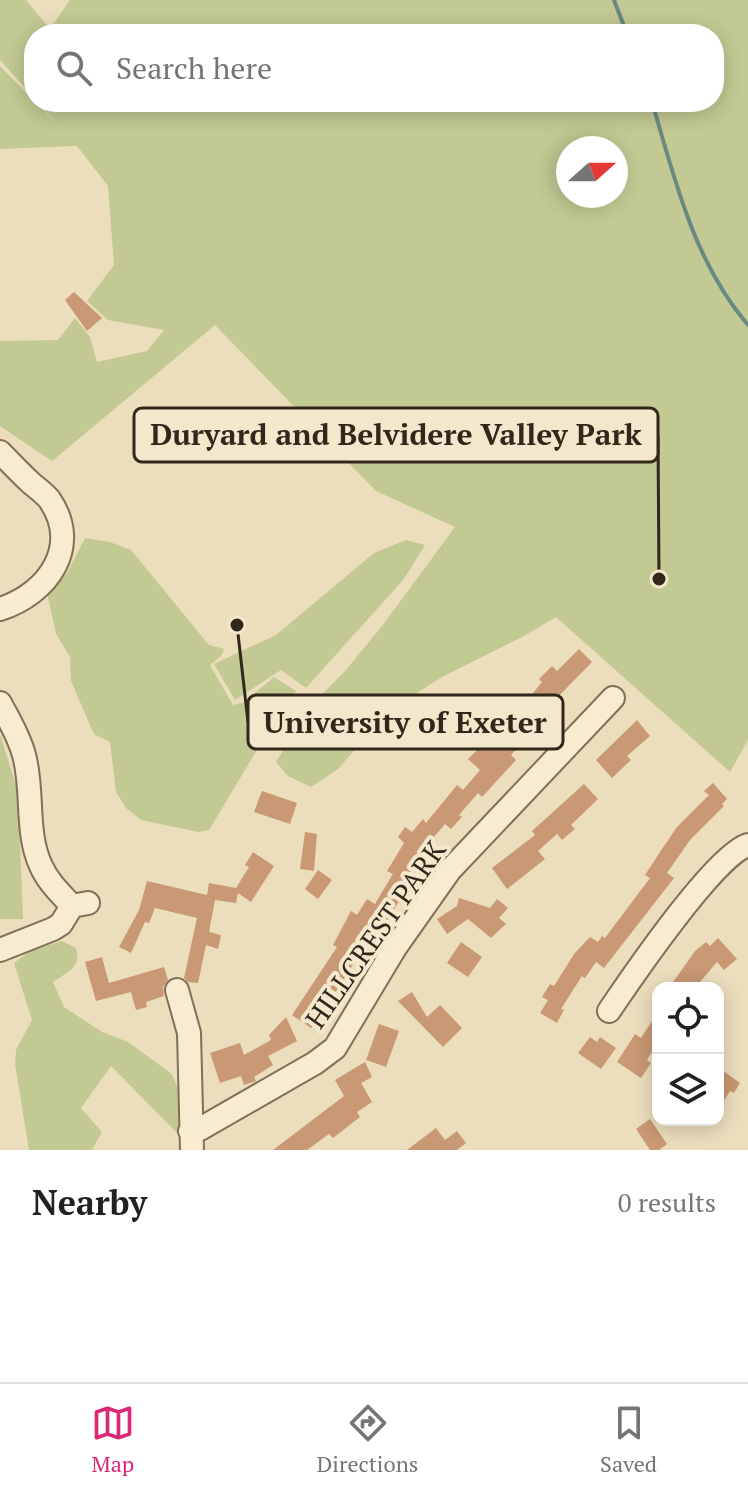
<!DOCTYPE html>
<style>
body{margin:0;font-family:"PT Serif",serif;background:#f2f2f2;color:#202124}
.controls{position:absolute;right:24px;bottom:24px;display:grid;overflow:hidden;border-radius:16px;box-shadow:0 4px 20px #0003}
.controls button{width:72px;height:72px;display:grid;place-items:center;padding:0;border:0;border-bottom:2px solid #e0e0e0;background:#fff;color:#202124;font:40px sans-serif}
.compass{position:absolute;left:556px;top:136px;width:72px;height:72px;border-radius:50%;background:#fff;box-shadow:0 4px 20px #0003;rotate:69deg}
.list{margin:0;padding:0;list-style:none}
h2{display:flex;justify-content:space-between;align-items:center;height:104px;margin:0;padding:0 32px;font-size:34px}
h2 small{font-size:26px;font-weight:400;color:#757577}
.icon{flex:none;width:44px;height:44px;fill:none;stroke:currentColor;stroke-width:2;stroke-linecap:round;stroke-linejoin:round}
.map{position:relative;flex:none;width:748px;height:1150px;overflow:hidden}
.search{position:absolute;background:#fff;box-shadow:0 4px 20px #0003;left:24px;right:24px;top:24px;height:88px;display:flex;align-items:center;gap:20px;box-sizing:border-box;padding:0 28px;border-radius:32px;color:#757577;font-size:30px}
.sheet{height:232px;background:#fff}
nav{display:flex;justify-content:space-around;align-items:center;box-sizing:border-box;height:112px;border-top:2px solid #e0e0e0;background:#fff;font-size:22px;color:#757577}
nav a{display:grid;justify-items:center;gap:4px}
nav .on{color:#db2777}
.map>svg:first-child{display:block}
</style>
<div class="map">
<svg width="748" height="1150" viewBox="0 0 748 1150">
<rect width="100%" height="100%" fill="#ecdebd"/>
<path fill="#c2c992" fill-rule="evenodd" d="M0,0H26L50,29L70,0H748V740L730,772L556,617L524,636L442,677L387,712L338,769L311,787L288,776L276,762L309,708L345,671L382,626L455,527L376,491L215,325L52,461L0,426V341L58,340L75,318L90,337L97,362L147,351L164,330L108,320L87,301L114,265L108,186L77,146L0,149V66L55,122L38,102H714V34H34V98L0,60ZM568,148H616V196H568Z
M85,538L110,542L131,550L209,645L224,649L221,656L210,665L233,705L244,702L274,677L296,691L267,733L209,830L199,832L141,820L126,808L116,792L110,742L94,734L71,681L70,657L56,634L47,593L67,573Z
M406,540L425,545L404,579L306,688L281,670L235,700L214,664L276,635L374,553Z
M0,734L18,792L23,919H0Z
M62,941L76,948C82,967 67,972 53,982L64,1007L102,1032L128,1042L172,1074L183,1102L184,1140L111,1066L81,1108L102,1132L92,1150H29L15,1064L16,1050L32,1020L14,963L30,951Z"/>
<g fill="none" stroke-linecap="round" stroke-linejoin="round">
<path stroke="#698a82" stroke-width="4" d="M614,0L627,34
M652,102C675,180 694,262 748,325"/>
</g>
<path fill="#c99874" d="M74,292L102,318L87,331L65,300Z
M579,649L592,662L546,709L553,715L545,725L541,722L511,755L516,760L482,797L478,793L459,815L462,817L451,829L445,824L428,844L431,847L410,872L415,875L383,927L378,924L336,992L331,989L315,1014L319,1017L311,1028L292,1015L337,947L333,945L351,911L357,915L367,899L375,904L382,892L393,874L387,871L404,843L398,837L405,827L412,832L423,819L426,823L457,785L463,790L480,770L468,759L480,747L483,750L503,728L512,737L532,712L523,705L542,682L539,679L552,666L557,671Z
M637,720L650,736L627,756L631,760L612,778L596,760Z
M713,783L727,799L722,804L724,806L690,840L667,873L674,878L604,968L596,962L585,978L582,976L561,1009L564,1010L557,1023L540,1013L548,1000L542,997L550,984L554,986L574,954L590,937L598,942L602,936L605,938L650,878L645,875L662,849L677,827L709,795L704,791Z
M584,784L598,799L571,825L575,829L562,840L557,834L538,851L545,859L507,889L492,868L535,835L532,831Z
M262,791L297,803L290,824L254,812Z
M305,832L317,834L314,871L300,869Z
M253,852L274,866L251,902L238,893L236,903L215,900L209,932L221,935L218,949L206,945L198,983L188,982L184,978L197,918L155,908L149,923L145,922L131,953L119,947L139,910L147,881L207,895L209,883L236,888L249,867L245,865Z
M318,870L332,880L318,899L305,889Z
M459,898L490,908L497,899L508,908L499,918L506,924L491,938L468,919L447,934L437,919L457,906Z
M718,938L737,959L724,970L717,962L695,988H669L695,951L706,942L710,946Z
M461,942L482,957L468,977L447,963Z
M102,957L109,983L164,967L168,980L163,987L164,996L146,1002L147,1007L136,1010L131,992L96,1001L85,962Z
M412,992L427,1017L440,1005L462,1028L443,1047L398,1001Z
M658,1012V1042L647,1060L651,1063L641,1078L617,1062L635,1034L641,1038Z
M286,1017L297,1041L268,1056L273,1065L254,1077L256,1081L244,1085L241,1076L220,1083L210,1053L240,1043L244,1055L271,1040L269,1035Z
M379,1024L399,1031L386,1067L366,1060Z
M590,1037L597,1042L600,1037L616,1048L601,1069L578,1053Z
M365,1062L372,1077L361,1083L372,1102L357,1112L360,1117L333,1138L329,1134L307,1150H273L344,1096L335,1080Z
M718,1067L740,1083L734,1093L730,1091L718,1110Z
M650,1119L667,1144L659,1150H650L636,1129Z
M436,1128L445,1140L457,1131L466,1143L457,1150H407Z"/>
<g fill="none" stroke-linecap="round" stroke-linejoin="round">
<defs>
<path id="minor" d="M0,452C10,462 20,473 31,483C37,488 44,493 49,499C82,546 48,594 0,609
M0,703C9,720 19,736 24,755C34,791 25,832 41,866C48,882 61,894 72,906
M0,950L53,929L61,924L72,906L88,903
M177,990L189,1033L192,1150
M609,1011C632,977 715,855 748,845
M190,1131L200,1129L315,1063L335,1048L395,948L450,870L613,698"/>
</defs>
<use href="#minor" stroke="#836e57" stroke-width="26"/>
<use href="#minor" stroke="#f7ebd0" stroke-width="22"/>
</g>
<g text-anchor="middle" dominant-baseline="central" stroke-width="8" stroke-linejoin="round" paint-order="stroke">
<g font-size="28" fill="#32271b" stroke="#f3e8cc">
<text transform="translate(375 934) rotate(-55)">HILLCREST PARK</text>
</g>
</g>
<path fill="none" stroke="#32271b" stroke-width="3" d="M659 579L658 435M237 625L248 722"/>
<g fill="#32271b" stroke="#f3e8cc" stroke-width="3">
<circle cx="659" cy="579" r="8"/>
<circle cx="237" cy="625" r="8"/>
</g>
<g fill="#f3e8cc" stroke="#32271b" stroke-width="3">
<rect x="134" y="408" width="524" height="54" rx="8"/>
<rect x="248" y="695" width="315" height="54" rx="8"/>
</g>
<g font-size="30" text-anchor="middle" font-weight="bold" fill="#32271b">
<text x="396" y="445">Duryard and Belvidere Valley Park</text>
<text x="405" y="733">University of Exeter</text>
</g>
</svg>
<div class="controls">
<button><svg class="icon" aria-label="locate" viewBox="0 0 24 24"><circle cx="12" cy="12" r="6"/><path d="M12 2v4M12 18v4M2 12h4M18 12h4"/></svg></button>
<button><svg class="icon" aria-label="layers" viewBox="0 0 24 24"><path d="M12 4l9 5-9 5-9-5zM3 14l9 5 9-5"/></svg></button>
</div>
<svg class="compass" viewBox="-18 -18 36 36"><path d="M0-13l5 13h-10z" fill="#e53935"/><path d="M0 13l5-13h-10z" fill="#757577"/></svg>
<div class="search"><svg class="icon" aria-label="search" viewBox="0 0 24 24"><circle cx="10" cy="10" r="6"/><path d="M15 15l6 6"/></svg>Search here</div>
</div>
<section class="sheet">
<h2>Nearby<small>0 results</small></h2>
<ul class="list">
</ul>
</section>
<nav>
<a class="on"><svg class="icon" aria-label="map" viewBox="0 0 24 24"><path d="M3 6l6-2 6 2 6-2v14l-6 2-6-2-6 2zM9 4v14M15 6v14"/></svg>Map</a>
<a><svg class="icon" aria-label="directions" viewBox="0 0 24 24"><path d="M12 3l9 9-9 9-9-9zM9 14v-3h6M13 9l2 2-2 2"/></svg>Directions</a>
<a><svg class="icon" aria-label="saved" viewBox="0 0 24 24"><path d="M7 4h10v16l-5-4-5 4z"/></svg>Saved</a>
</nav>
